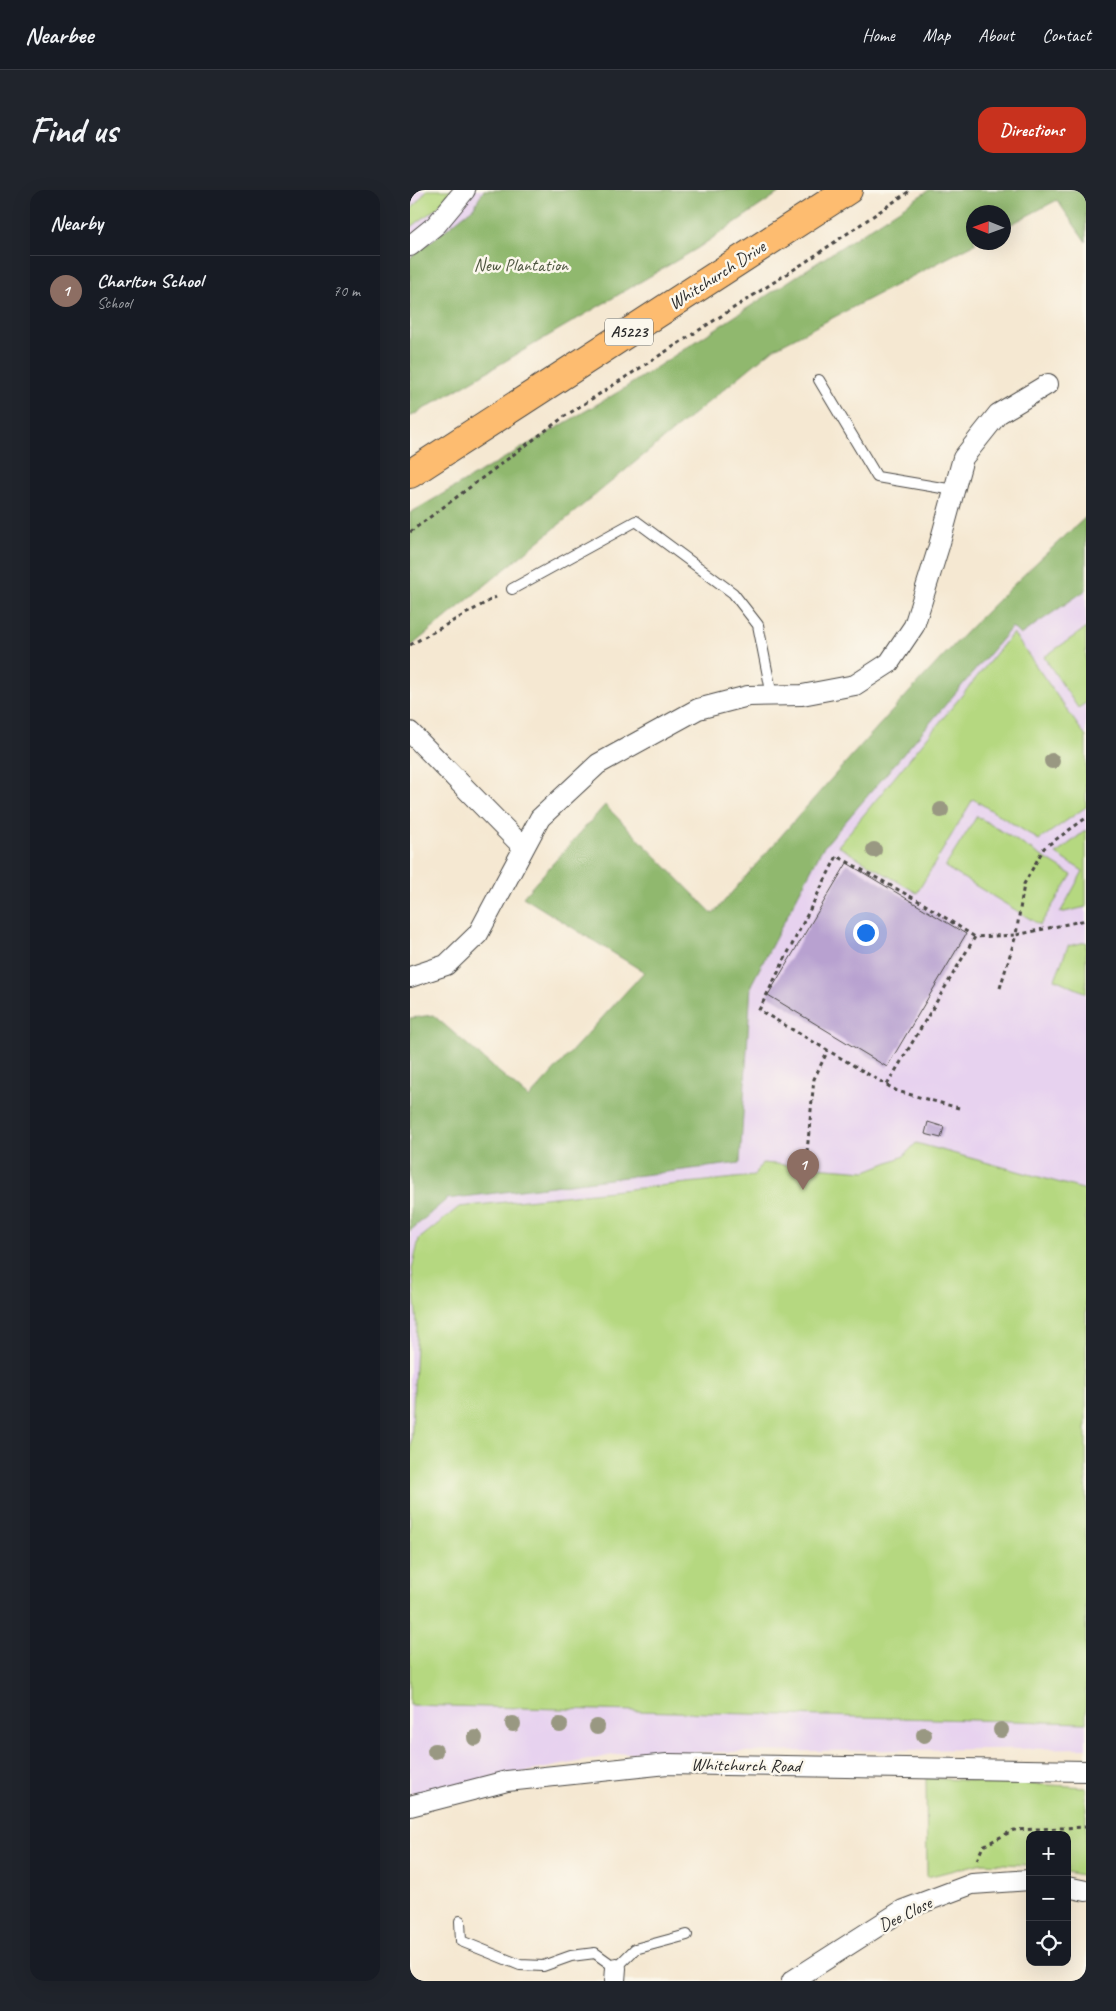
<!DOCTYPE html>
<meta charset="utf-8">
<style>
body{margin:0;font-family:Caveat,sans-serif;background:#20242c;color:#f1f3f6}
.controls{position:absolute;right:15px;bottom:15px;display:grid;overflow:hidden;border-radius:10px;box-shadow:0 5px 20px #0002}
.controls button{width:45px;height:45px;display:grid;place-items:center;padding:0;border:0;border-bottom:1px solid #363941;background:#171b24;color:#f1f3f6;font:25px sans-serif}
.compass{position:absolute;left:556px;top:15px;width:45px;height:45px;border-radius:50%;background:#171b24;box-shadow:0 5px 20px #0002;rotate:271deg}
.you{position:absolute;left:455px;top:742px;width:18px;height:18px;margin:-12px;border:4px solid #fff;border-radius:50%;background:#1a73e8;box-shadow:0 0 0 8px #1a73e833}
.badge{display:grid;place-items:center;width:32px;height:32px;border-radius:50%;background:#c8321e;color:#fff;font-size:16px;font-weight:700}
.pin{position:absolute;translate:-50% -41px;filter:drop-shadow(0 1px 2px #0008)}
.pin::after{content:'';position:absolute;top:26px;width:18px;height:15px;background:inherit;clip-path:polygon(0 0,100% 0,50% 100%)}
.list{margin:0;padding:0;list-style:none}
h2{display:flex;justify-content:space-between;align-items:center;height:65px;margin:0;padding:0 20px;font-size:21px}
h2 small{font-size:16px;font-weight:400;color:#9ea1a6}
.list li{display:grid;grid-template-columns:32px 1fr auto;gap:15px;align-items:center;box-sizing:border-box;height:70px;padding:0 20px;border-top:1px solid #363941}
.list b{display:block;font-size:19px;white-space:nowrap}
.list p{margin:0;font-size:16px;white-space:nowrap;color:#9ea1a6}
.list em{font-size:16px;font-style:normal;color:#9ea1a6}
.icon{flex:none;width:28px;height:28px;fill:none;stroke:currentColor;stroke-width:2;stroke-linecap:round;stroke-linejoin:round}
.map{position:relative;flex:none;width:676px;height:1791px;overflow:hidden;border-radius:15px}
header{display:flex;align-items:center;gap:30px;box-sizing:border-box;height:70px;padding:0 25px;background:#171b24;border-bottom:1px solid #363941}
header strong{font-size:24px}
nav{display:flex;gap:28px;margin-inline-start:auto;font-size:18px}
.intro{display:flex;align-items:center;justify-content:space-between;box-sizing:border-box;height:120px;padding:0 30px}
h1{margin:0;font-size:35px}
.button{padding:12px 22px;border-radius:15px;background:#c8321e;color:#fff;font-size:18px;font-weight:700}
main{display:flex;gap:30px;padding:0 30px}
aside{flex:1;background:#171b24;border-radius:15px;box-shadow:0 5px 20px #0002}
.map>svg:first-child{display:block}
</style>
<header>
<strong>Nearbee</strong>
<nav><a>Home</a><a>Map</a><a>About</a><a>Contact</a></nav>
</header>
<div class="intro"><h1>Find us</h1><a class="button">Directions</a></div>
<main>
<aside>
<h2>Nearby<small></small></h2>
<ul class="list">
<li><span class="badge" style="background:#8d6e63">1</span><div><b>Charlton School</b><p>School</p></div><em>70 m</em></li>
</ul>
</aside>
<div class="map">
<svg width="676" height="1791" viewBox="0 0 676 1791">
<rect width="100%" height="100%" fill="#fbf7ec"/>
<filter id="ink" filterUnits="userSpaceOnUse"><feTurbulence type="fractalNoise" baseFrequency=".02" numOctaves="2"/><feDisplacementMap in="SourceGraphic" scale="10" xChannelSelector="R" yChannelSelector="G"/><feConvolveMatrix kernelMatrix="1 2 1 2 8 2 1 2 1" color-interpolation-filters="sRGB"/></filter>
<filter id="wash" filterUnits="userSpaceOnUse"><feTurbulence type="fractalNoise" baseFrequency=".0096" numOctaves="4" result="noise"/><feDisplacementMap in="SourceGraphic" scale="20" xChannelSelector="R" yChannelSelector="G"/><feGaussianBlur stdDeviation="1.12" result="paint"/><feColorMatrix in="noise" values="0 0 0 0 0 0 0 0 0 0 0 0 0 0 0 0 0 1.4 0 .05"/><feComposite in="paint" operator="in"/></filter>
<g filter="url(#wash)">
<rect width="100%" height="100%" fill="#f5e8d2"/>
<path fill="#e7d2ef" d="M0,0H74L64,17L0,68Z
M676,400V1558L214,1563L0,1604V1041L37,1009L330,973L341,794L412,659L602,436L610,445Z"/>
<path fill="#b5d880" stroke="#708256" d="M17,0H43L28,17L0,38V21Z
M676,438V513L668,518L634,467Z
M603,443L676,547V617L629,650L563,609L507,703L428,656Z
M567,626L662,685L630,735L535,677Z
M676,640V717L650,723L673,681L646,664Z
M676,752V803L645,789L658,756Z
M506,953L676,1000V1533L0,1515V1280L7,1134L2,1079L9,1049L49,1017L344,986L352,973L456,981L494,966Z
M516,1588L676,1597V1686L657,1682V1645H620V1675L572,1673L517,1687Z"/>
<path fill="#90b86e" stroke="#5e724c" d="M74,0H373L288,58L0,227V68L64,17Z
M519,0H676V52L647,10L594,38V22H564V52L566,53L363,159L0,457V323L210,201Z
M676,327V400L610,445L602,437L412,659L341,795L330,973L37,1009L0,1041V828L23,825L119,908L234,782L113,707L195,615L303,724C422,588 540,448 676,327Z"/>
<g id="blocks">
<path fill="#b8a1d0" d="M437,673L556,744L477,877L358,805Z
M518,932L534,937L531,948L515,944Z"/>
</g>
</g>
<g filter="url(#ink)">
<use href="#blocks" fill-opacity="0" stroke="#494744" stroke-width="1"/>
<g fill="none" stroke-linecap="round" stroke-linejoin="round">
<defs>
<path id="service" d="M409,190L467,287L544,300
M102,399L226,331L323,403L348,435L362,506
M50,1731L51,1751L110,1775L133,1776L161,1766L185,1763L206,1778L225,1759L277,1745"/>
<path id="minor" d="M0,56L26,35L55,0
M0,542L114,658
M0,787L36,775L68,744L130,628L188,574L288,519L338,506L392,505L445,495L479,473L504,436L529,356L553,268L588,224L638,194
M0,1616L97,1591L257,1574L676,1581
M657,1697L676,1701
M205,1791L206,1778
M382,1791L493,1720L562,1694L620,1690"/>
<path id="primary" d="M0,284L438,0"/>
</defs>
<use href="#service" stroke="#494744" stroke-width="12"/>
<use href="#minor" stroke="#494744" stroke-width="22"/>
<use href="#primary" stroke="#494744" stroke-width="30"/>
<path stroke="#494744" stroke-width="3" stroke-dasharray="4 4" stroke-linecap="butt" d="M0,342L155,226L397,71L501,0
M0,455L86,407
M590,798L606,745L676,730
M477,895L565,747L606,745L614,694L634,658L676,628
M549,918L487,901L349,820L427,666L514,714L565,747
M397,962L404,889L418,860
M567,1670L573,1656L604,1640L676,1637"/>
<use href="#service" stroke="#fff" stroke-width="10"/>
<use href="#minor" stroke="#fff" stroke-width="20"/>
<use href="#primary" stroke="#fdbc6f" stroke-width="28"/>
</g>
<g fill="#999882">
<circle cx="642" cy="571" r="8"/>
<circle cx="531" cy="620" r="8"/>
<circle cx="464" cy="660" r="8"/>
<circle cx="103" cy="1534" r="8"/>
<circle cx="150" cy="1535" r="8"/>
<circle cx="187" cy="1537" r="8"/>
<circle cx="591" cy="1540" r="8"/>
<circle cx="514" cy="1545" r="8"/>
<circle cx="65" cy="1548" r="8"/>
<circle cx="25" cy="1561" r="8"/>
</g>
</g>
<g text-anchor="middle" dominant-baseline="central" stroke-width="5" stroke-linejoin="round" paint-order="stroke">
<rect fill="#fbf7ec" stroke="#696865" stroke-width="1" x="195" y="128.5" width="48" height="27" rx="4"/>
<g font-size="16" font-weight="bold" fill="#2b2b2b">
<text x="219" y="142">A5223</text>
</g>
<g font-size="18" fill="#4e5640" stroke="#fbf7ec">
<text x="111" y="75">New Plantation</text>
</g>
<g font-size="18" fill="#2b2b2b" stroke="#fbf7ec">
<text transform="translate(307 85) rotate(-33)">Whitchurch Drive</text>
<text transform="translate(336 1575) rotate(1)">Whitchurch Road</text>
<text transform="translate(495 1724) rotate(-26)">Dee Close</text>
</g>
</g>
</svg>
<div class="controls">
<button>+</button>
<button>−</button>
<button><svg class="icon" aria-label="locate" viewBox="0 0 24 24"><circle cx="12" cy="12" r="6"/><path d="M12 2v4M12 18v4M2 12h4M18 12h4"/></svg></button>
</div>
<svg class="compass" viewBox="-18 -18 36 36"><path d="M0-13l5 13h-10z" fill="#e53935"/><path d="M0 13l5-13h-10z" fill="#9ea1a6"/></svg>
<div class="you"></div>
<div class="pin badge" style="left:393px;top:1000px;background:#8d6e63">1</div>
</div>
</main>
